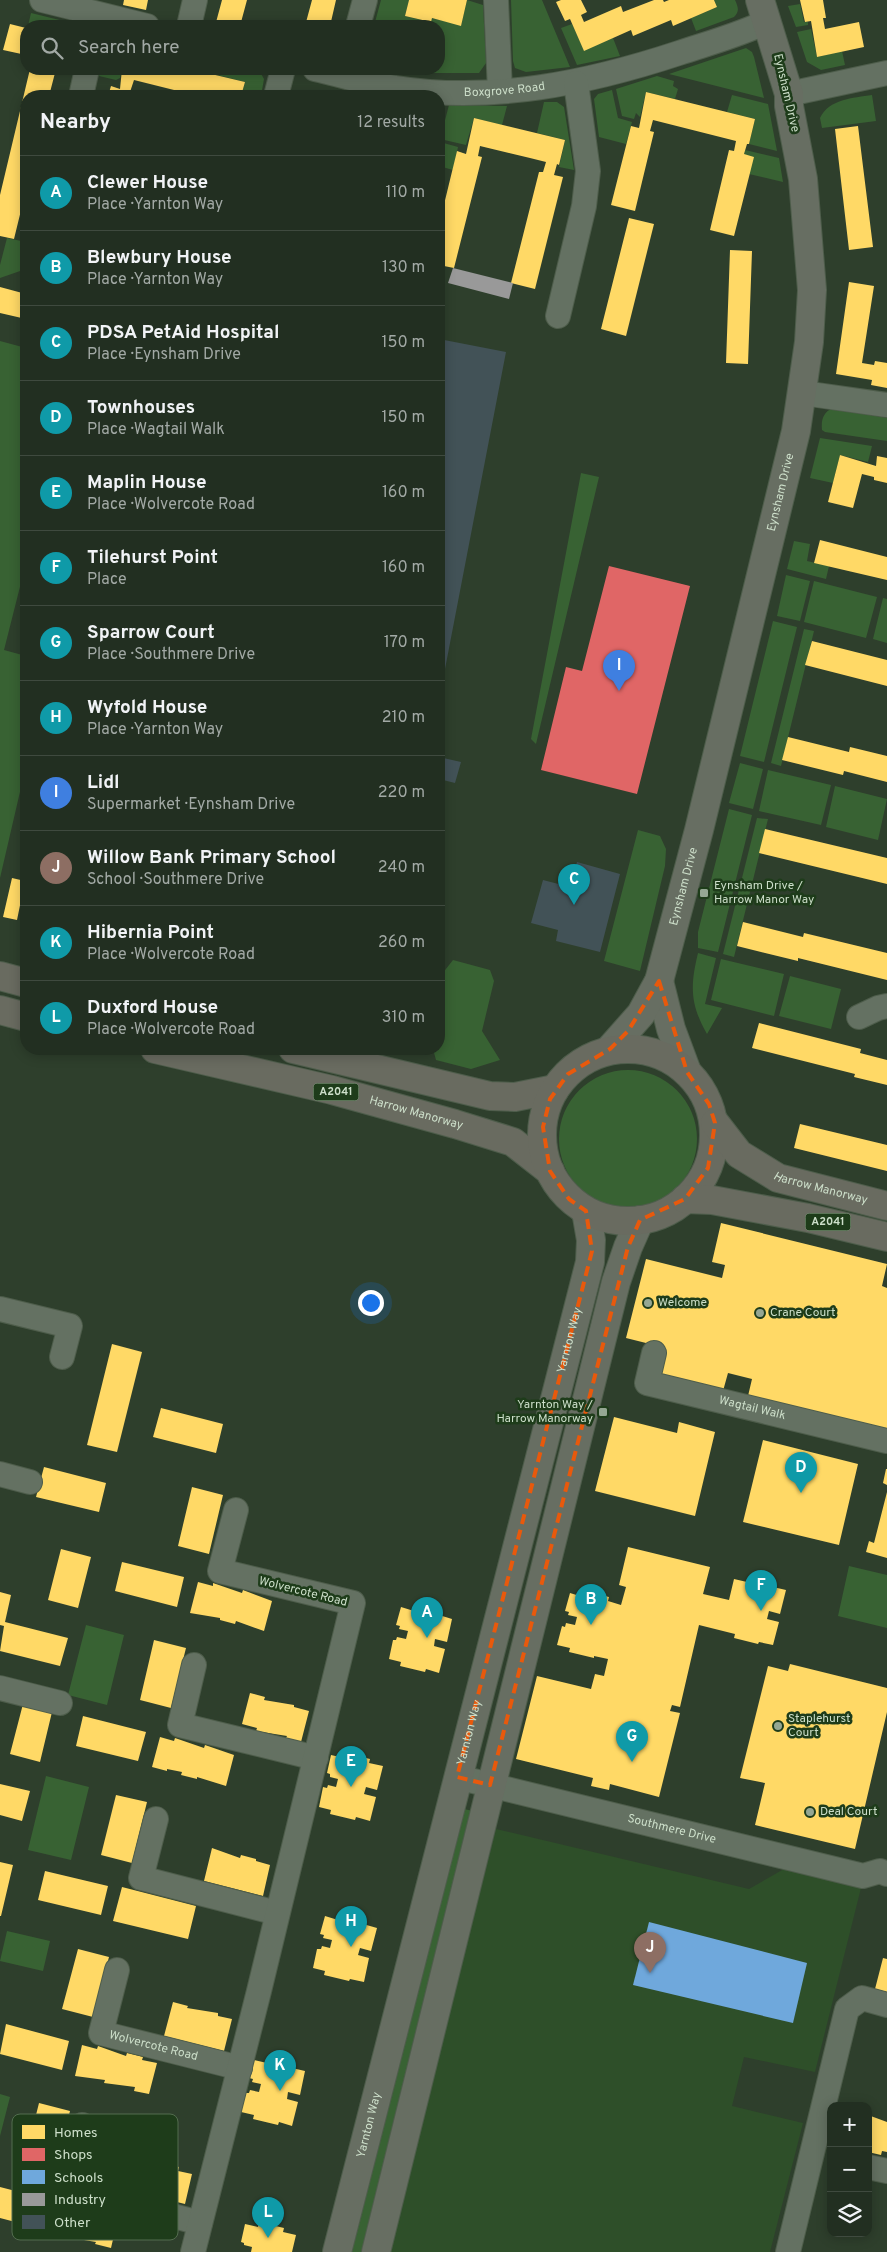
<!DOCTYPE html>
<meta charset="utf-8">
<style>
body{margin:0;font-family:Overpass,sans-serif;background:#2a372a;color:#f1f3f6}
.controls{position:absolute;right:15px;bottom:15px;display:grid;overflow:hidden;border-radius:10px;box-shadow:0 2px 12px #0003}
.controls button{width:45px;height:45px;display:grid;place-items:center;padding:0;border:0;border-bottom:1px solid #3f4a3f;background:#222f21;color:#f1f3f6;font:25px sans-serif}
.you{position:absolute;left:370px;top:1302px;width:18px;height:18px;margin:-12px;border:4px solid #fff;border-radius:50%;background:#1a73e8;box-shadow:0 0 0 8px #1a73e833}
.badge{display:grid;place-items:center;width:32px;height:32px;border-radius:50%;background:#8c9099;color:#fff;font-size:16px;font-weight:700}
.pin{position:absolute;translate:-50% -41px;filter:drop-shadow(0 1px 2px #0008)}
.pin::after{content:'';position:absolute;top:26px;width:18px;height:15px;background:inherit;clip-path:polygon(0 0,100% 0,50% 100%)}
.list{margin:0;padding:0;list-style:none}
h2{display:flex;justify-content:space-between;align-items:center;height:65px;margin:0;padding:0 20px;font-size:21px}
h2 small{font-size:16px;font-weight:400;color:#a2a9a5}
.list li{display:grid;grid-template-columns:32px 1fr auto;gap:15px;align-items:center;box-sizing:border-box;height:75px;padding:0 20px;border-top:1px solid #3f4a3f}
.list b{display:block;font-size:19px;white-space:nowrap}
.list p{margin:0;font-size:16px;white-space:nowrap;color:#a2a9a5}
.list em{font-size:16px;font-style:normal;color:#a2a9a5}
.icon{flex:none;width:28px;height:28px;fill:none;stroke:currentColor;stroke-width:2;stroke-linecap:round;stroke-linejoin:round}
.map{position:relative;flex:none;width:887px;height:2252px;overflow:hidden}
.search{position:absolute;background:#222f21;box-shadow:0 2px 12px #0003;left:20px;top:20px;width:425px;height:55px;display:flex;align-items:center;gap:12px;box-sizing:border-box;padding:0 18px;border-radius:20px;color:#a2a9a5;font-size:19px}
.panel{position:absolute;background:#222f21;box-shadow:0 2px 12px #0003;left:20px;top:90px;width:425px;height:965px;border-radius:20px}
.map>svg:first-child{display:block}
</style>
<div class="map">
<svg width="887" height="2252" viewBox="0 0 887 2252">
<rect width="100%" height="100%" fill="#2e3f2c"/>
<path fill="#2e4f29" d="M496,1829L749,1889L791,1865L862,1884L815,2072L744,2057L732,2106L803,2123L770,2252H389Z"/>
<path fill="#386233" d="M381,0H409L405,16L430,22L432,18L461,25L467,0L483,5L486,63L479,73H409L383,69H439V26H374Z
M511,0H542L570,67L526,72L515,68L513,61Z
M714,0H735C738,7 740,11 734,17L696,31L691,18L717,7Z
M800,4L804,22H808V25L796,27L788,6Z
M31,13L76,24L79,26H28Z
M572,24L584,50L613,38L620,56L577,65L561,28Z
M811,29L817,57L842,51L845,65L821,70L807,62L797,32Z
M746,48L752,52L754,57L764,98L669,74Z
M101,69H122L120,78L116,80L99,76Z
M218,69L259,70L264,79L261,96H241L245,82L217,75Z
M657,76L674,81L673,86L678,89L675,99L646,92L640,117L636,113L634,119L622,116L616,89Z
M612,90L618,118L632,122L626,144L599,137L594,99L598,94Z
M732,95L768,104L777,151L749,144L755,119L727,112Z
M872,95L876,121L822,128L820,118C829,99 853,98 872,95Z
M544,102H557L564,107L574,170L559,167L565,140L537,133Z
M449,105L507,106L502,125L474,118L466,145L440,139Z
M440,142L458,147L453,170L439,166Z
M745,150L779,158L783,182L749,174L744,154Z
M7,238L26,242L23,270L0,278V265Z
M0,341L26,348V563L4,650L26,656V766L0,878Z
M833,408L887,418V441L825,432L822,430C821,420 823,412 833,408Z
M820,438L872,446L868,462L840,455L833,483L810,478Z
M581,473L599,477L536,744L531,739Z
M794,541L810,544L807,561L829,566L826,579L787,569Z
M786,575L810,581L800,621L777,616Z
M814,581L877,597L866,638L804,622Z
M883,598L887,599V643L873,639Z
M773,621L797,627L764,762L740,756Z
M804,629L814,631L781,766L771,763Z
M740,763L763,769L753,809L729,803Z
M768,770L831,785L821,825L759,811Z
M835,786L887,799L878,840L826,827Z
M729,809L752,815L718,952L698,948V932Z
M757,818L768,819L734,957L723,954Z
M638,830L660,836L666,849L665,866L640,971L604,961Z
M698,953L716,958L705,1004L722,1008L707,1034C690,1004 690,986 698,953Z
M721,959L784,974L774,1016L711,1000Z
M453,960L490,970L494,981L482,1031L500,1060L471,1069L436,1060L433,1049H439V989L442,974Z
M790,976L841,989L831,1029L779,1016Z
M559 1139a69 69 0 1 1 138 0a69 69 0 1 1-138 0Z
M849,1566L887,1575V1628L838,1616Z
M86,1625L124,1635L107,1705L68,1695Z
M46,1776L89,1787L71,1860L28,1850Z
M464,1809L473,1811L363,2252H348Z
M7,1931L50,1941L43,1971L0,1961Z
M0,2094L10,2097L0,2136Z"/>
<path fill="#ffd966" d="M124,0H148L146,10L123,5Z
M222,0H247L240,26H215Z
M312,0H336L330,26H305Z
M409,0H467L461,26L432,18L431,22L405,16Z
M561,0H581L587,12L581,15L584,22L621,6L623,12L654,0H663L664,2L669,0H714L717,7L673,26L671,20L633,36L631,30L584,51L570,19L565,21L556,2Z
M800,0H823L826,18H823L825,29L859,22L864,47L817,57L811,21L805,22Z
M10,24L26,28V55L3,50Z
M30,69H46L45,71L55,73L49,96H26V190L14,239L0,236V195Z
M122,69H190L245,82L241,96H198L134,80L130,92L135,94V96H108L111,86L120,89Z
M646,92L755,119L749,144H747L744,154L754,157L734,236L710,230L729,150L734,151L736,141L653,120L650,131L654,132L635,211L611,205L631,126L639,128Z
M474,118L565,140L559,165L557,164L554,175L563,177L535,289L511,283L539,172H543L546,162L530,158L480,146L478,156L482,157L454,268L439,265V225L457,151L466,154Z
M858,126L873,247L849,250L835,129Z
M629,218L654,224L626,336L601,329Z
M730,250L752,251L748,364L726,363Z
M849,282L874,286L862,363L874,365L875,361L887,363V388L871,385L872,380L836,374Z
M0,287L26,294V319L0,313Z
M840,455L876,466L877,456L887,458V483L874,480V477L862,474L853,508L828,502Z
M820,540L887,557V580L814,563Z
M26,620V638L21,636Z
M812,641L887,660V686L805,665Z
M788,737L849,752L850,747L887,756V782L844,771L843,775L782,760Z
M765,829L887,858V884L759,853Z
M26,844V859L22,858Z
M12,878L25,881L17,920L3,917Z
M743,922L803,937L804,933L887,953V980L798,958V961L737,946Z
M759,1023L861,1049L860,1053L887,1060V1085L854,1077L855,1074L752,1048Z
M800,1124L887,1145V1171L794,1148Z
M721,1223L887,1264L882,1286L887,1288V1431L748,1396L752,1379L728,1373L723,1391L655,1375L662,1347L626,1338L646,1259L722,1278L725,1265L712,1262Z
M112,1344L142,1352L117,1452L87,1445Z
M161,1408L223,1424L216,1453L153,1437Z
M614,1417L677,1433L679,1422L715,1432L695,1516L595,1491Z
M763,1440L858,1464L839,1545L743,1522Z
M44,1467L106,1483L99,1512L36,1497Z
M886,1469H887V1485L883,1483Z
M192,1487L223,1495L209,1554L178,1546Z
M887,1492V1558L866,1552L869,1541L874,1543Z
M628,1547L710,1567L703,1594L729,1600L734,1579L747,1582L749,1577L774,1583L773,1587L786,1590L780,1614L769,1611L767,1619L779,1622L773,1645L759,1642L758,1644L734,1638L735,1634L699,1625L680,1707L672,1705L670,1711L680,1713L659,1797L610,1784L609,1790L591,1786L593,1778L516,1759L537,1676L591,1689L595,1674L604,1676L608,1659L594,1656V1658L569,1652L570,1648L557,1645L562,1626L565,1627L566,1623L575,1625L577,1617L568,1615L569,1612L565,1611L570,1593L583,1597L584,1591L609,1597L608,1601L621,1605L626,1587L619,1585Z
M61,1549L91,1557L78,1608L48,1600Z
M122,1562L184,1577L177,1607L115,1591Z
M198,1582L213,1586V1583L242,1593L243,1590L272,1601L264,1631L236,1621L235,1624L220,1620V1618L190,1613Z
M0,1592L11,1595L5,1622L68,1638L60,1666L0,1651L4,1626L0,1625Z
M415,1605L440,1611L439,1615L452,1619L447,1642L435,1639L434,1646L445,1649L439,1673L426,1669L425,1672L400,1666L401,1662L389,1659L393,1640H396L397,1637L406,1639L408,1631L399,1629L400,1626L396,1625L401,1607L414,1611Z
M154,1640L186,1648L171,1708L140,1700Z
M790,1664L887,1688V1712L855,1849L755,1825L765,1783L740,1778L768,1666L788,1671Z
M250,1693L265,1697L264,1700L294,1705V1707L309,1711L301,1742L286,1738L287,1736L256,1731L257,1728L242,1724Z
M23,1704L52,1712L40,1762L10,1754Z
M83,1716L146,1732L138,1761L76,1746Z
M160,1737L174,1741L175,1738L204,1748L205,1745L234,1755L226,1786L197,1777V1779L181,1775L182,1772L167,1769V1771L152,1767Z
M346,1753L370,1759L369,1763L383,1766L377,1790L366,1787L364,1794L376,1797L370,1821L356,1817L355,1820L330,1814L331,1810L319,1807L323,1787L327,1788L328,1785L336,1787L338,1779L330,1777V1774L327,1773L331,1755L344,1758Z
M0,1784L30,1791L22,1821L0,1815Z
M116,1795L147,1802L132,1863L101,1855Z
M212,1848L240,1858L241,1855L256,1859V1861L270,1865L263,1896L204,1881Z
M0,1862L13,1865L1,1916H0Z
M45,1871L108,1886L101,1915L38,1900Z
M122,1887L196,1906L188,1939L113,1921Z
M339,1914L364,1920L363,1924L377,1928L371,1951L360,1948L358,1955L369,1958L364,1982L350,1979L349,1981L324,1975L325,1971L313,1968L317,1949H321L322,1946L330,1948L332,1940L323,1938L324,1935L320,1934L325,1916L338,1920Z
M78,1949L109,1957L93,2017L62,2009Z
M883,1958L887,1959V1992L875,1989Z
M173,2002L188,2006L187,2008L218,2013V2016L232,2019L224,2051L164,2036Z
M6,2024L69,2041L62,2070L0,2054Z
M82,2045L97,2049L98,2046L126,2056L127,2053L143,2057L142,2060L157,2063L149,2094L134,2091L135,2087L104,2083L105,2080L75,2076Z
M268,2058L293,2064L292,2068L305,2071L300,2095L288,2092L287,2099L298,2102L292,2126L279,2122L278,2125L253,2119L254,2115L241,2112L246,2093H249L250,2090L259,2092L261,2084L252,2082L253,2079L249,2078L254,2060L267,2063Z
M39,2103L70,2111L55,2171L24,2163Z
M868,2115L887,2122V2152L882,2151L881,2155L868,2152Z
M89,2144L105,2148L104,2151L134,2158V2156L163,2165L164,2163L179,2167L178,2171L192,2174L185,2204L80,2178Z
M0,2187L31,2195L23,2224L0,2218Z
M44,2196L119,2214L111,2248L95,2244L96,2242L66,2237L67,2235L52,2231V2234L36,2230Z
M259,2222L284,2228L283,2232L296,2235L292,2252H251L252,2247L244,2245V2243L241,2242L245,2224L258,2227Z"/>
<path fill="#e06666" d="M609,566L690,586L637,794L541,770L566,667L582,671Z"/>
<path fill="#6fa8dc" d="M649,1922L807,1963L793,2023L633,1985Z"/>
<path fill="#999" d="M453,268L513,283L509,299L448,283Z"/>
<path fill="#425257" d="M439,339L506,352L440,695H439Z
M439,757L461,762L455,783L439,779Z
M577,862L620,874L600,952L556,941L558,930L531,923L543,880L570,887Z"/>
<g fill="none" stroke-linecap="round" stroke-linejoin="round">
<defs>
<g id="street">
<path d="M42,0L147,26"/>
<path d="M496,0L500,91"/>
<path d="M189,26L195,0"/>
<path d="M358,26L365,0"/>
<path id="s1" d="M315,69C342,75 369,84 396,88C492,103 588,83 679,53C709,43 740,35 768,21"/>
<path d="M789,94L887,73"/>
<path d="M81,96L87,69"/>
<path d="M276,96L283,69"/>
<path d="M558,316L584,206L588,171L576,83"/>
<path d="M803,393L887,405"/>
<path d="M859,1017L878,1008L887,1006"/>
<path d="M0,1309L70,1326L62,1357"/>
<path id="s2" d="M654,1353L647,1383L887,1441"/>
<path d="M0,1474L30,1482"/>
<path d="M194,1665L180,1725L316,1758"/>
<path d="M0,1688L60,1703"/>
<path id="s3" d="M457,1777L863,1876L880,1871L887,1874"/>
<path d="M156,1819L141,1878L277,1913"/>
<path id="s4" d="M117,1970L101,2033L240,2068"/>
<path d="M82,2125L67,2188L200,2223"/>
<path d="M868,2167L887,2171"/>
<path d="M193,2252L259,1991L353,1603L220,1571L236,1510"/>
<path d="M788,2252L847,2009L862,1998L887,2005"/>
</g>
<g id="secondary">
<path d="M659,981L671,1029L687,1072"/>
<path id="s5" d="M610,1049L641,1014L659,981L699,830L796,431L809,342L812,290L803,179L789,106V94L760,0"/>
<path id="s6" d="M337,2252L590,1262L591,1240L586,1211"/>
<path d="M376,2252L616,1282L628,1247L640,1220"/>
</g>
<g id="primary">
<path d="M0,976L26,983"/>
<path d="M0,1010L26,1017"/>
<path id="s7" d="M155,1049L332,1090L455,1124L513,1142L550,1171"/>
<path d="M293,1049L490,1096L515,1097L555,1089"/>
<circle cx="628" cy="1135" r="86"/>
<path id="s8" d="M715,1123L739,1154L778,1178L887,1206"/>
<path d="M685,1199L712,1200L808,1218L887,1237"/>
</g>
</defs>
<use href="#street" stroke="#4e5d4b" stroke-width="26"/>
<use href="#secondary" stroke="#4e5d4b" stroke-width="30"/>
<use href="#primary" stroke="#4e5d4b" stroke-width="30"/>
<use href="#street" stroke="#647162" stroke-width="24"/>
<use href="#secondary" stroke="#676e62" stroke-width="28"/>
<use href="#primary" stroke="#696b60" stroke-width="28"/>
</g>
<path fill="none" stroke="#e8590c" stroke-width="4" stroke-dasharray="10 6" stroke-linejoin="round" d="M659,981L687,1072L709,1104L715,1123L708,1168L685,1199L640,1220L628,1247L490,1785L457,1777L592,1251L586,1211L569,1199L550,1171L543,1127L550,1099L568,1074L610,1049L628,1031Z"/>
<g fill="#95a793" stroke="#1e3c1a" stroke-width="2">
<rect x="699" y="888" width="10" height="10" rx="2.5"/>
<circle cx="648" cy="1303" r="5"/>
<circle cx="760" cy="1313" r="5"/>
<rect x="598" y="1407" width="10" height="10" rx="2.5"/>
<circle cx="778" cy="1726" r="5"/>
<circle cx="810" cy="1812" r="5"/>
</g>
<g text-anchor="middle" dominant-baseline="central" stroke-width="5" stroke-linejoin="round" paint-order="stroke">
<g fill="#1e3c1a" stroke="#98ae95" stroke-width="1">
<rect x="313.5" y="1083.5" width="45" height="17" rx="4"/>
<rect x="805.5" y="1213.5" width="45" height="17" rx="4"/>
</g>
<g font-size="11" font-weight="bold" fill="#cddfca">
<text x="336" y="1092">A2041</text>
<text x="828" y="1222">A2041</text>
</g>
<g font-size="12" fill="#cddfca" stroke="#1e3c1a">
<text stroke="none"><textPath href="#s1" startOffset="192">Boxgrove Road</textPath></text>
<text transform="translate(786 93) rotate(77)">Eynsham Drive</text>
<text stroke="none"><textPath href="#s5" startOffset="588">Eynsham Drive</textPath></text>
<text stroke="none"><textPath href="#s5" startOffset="182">Eynsham Drive</textPath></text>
<text stroke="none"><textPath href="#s7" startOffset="269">Harrow Manorway</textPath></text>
<text stroke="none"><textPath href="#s8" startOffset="129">Harrow Manorway</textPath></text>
<text stroke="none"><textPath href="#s6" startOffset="941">Yarnton Way</textPath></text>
<text stroke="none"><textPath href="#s2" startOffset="139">Wagtail Walk</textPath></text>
<text transform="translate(303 1592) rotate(14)">Wolvercote Road</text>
<text stroke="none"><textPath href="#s6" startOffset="536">Yarnton Way</textPath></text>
<text stroke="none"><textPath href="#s3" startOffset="221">Southmere Drive</textPath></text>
<text stroke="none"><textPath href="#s4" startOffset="119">Wolvercote Road</textPath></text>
<text stroke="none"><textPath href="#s6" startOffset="131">Yarnton Way</textPath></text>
</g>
<g font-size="12" fill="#cddfca" stroke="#1e3c1a" text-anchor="start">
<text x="714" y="886">Eynsham Drive /<tspan x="714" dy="14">Harrow Manor Way</tspan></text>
<text x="658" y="1303">Welcome</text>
<text x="770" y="1313">Crane Court</text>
<text x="593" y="1405" text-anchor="end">Yarnton Way /<tspan x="593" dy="14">Harrow Manorway</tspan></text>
<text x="788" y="1719">Staplehurst<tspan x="788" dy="14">Court</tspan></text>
<text x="820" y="1812">Deal Court</text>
</g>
</g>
<rect x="12" y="2114" width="166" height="126" rx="8" fill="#1e3c1a" stroke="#536d4f" stroke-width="1"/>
<rect x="22" y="2125" width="23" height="14" fill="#ffd966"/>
<rect x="22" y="2148" width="23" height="13" fill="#e06666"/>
<rect x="22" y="2170" width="23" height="14" fill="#6fa8dc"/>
<rect x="22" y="2193" width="23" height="13" fill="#999"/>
<rect x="22" y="2215" width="23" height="14" fill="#425257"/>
<g font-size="14" fill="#cddfca">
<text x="54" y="2137">Homes</text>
<text x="54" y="2159">Shops</text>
<text x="54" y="2182">Schools</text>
<text x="54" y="2204">Industry</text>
<text x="54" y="2227">Other</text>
</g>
</svg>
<div class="controls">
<button>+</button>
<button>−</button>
<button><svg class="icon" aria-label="layers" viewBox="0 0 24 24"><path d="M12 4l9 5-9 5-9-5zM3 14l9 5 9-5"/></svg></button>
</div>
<div class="you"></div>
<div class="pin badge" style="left:427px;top:1638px;background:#0f9aa8">A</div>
<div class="pin badge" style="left:591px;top:1625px;background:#0f9aa8">B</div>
<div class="pin badge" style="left:574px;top:905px;background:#0f9aa8">C</div>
<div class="pin badge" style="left:801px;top:1493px;background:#0f9aa8">D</div>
<div class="pin badge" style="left:351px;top:1787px;background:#0f9aa8">E</div>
<div class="pin badge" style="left:761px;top:1611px;background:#0f9aa8">F</div>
<div class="pin badge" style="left:632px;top:1762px;background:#0f9aa8">G</div>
<div class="pin badge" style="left:351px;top:1947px;background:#0f9aa8">H</div>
<div class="pin badge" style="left:619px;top:691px;background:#3f7fe0">I</div>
<div class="pin badge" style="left:650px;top:1973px;background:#8d6e63">J</div>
<div class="pin badge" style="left:280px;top:2091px;background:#0f9aa8">K</div>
<div class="pin badge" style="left:268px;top:2238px;background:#0f9aa8">L</div>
<div class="search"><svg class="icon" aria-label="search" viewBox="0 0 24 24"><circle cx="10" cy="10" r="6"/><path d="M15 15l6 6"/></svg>Search here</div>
<section class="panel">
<h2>Nearby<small>12 results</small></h2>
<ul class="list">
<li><span class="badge" style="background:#0f9aa8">A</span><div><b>Clewer House</b><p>Place · Yarnton Way</p></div><em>110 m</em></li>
<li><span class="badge" style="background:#0f9aa8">B</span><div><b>Blewbury House</b><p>Place · Yarnton Way</p></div><em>130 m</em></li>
<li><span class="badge" style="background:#0f9aa8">C</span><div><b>PDSA PetAid Hospital</b><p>Place · Eynsham Drive</p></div><em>150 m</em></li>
<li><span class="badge" style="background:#0f9aa8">D</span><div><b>Townhouses</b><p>Place · Wagtail Walk</p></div><em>150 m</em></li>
<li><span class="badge" style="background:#0f9aa8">E</span><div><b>Maplin House</b><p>Place · Wolvercote Road</p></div><em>160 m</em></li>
<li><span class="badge" style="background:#0f9aa8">F</span><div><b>Tilehurst Point</b><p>Place</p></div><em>160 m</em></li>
<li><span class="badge" style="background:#0f9aa8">G</span><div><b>Sparrow Court</b><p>Place · Southmere Drive</p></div><em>170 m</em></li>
<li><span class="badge" style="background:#0f9aa8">H</span><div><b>Wyfold House</b><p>Place · Yarnton Way</p></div><em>210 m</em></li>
<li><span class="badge" style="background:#3f7fe0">I</span><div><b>Lidl</b><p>Supermarket · Eynsham Drive</p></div><em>220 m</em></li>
<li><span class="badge" style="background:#8d6e63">J</span><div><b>Willow Bank Primary School</b><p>School · Southmere Drive</p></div><em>240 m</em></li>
<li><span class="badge" style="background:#0f9aa8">K</span><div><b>Hibernia Point</b><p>Place · Wolvercote Road</p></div><em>260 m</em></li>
<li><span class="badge" style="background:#0f9aa8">L</span><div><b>Duxford House</b><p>Place · Wolvercote Road</p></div><em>310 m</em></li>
</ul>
</section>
</div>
